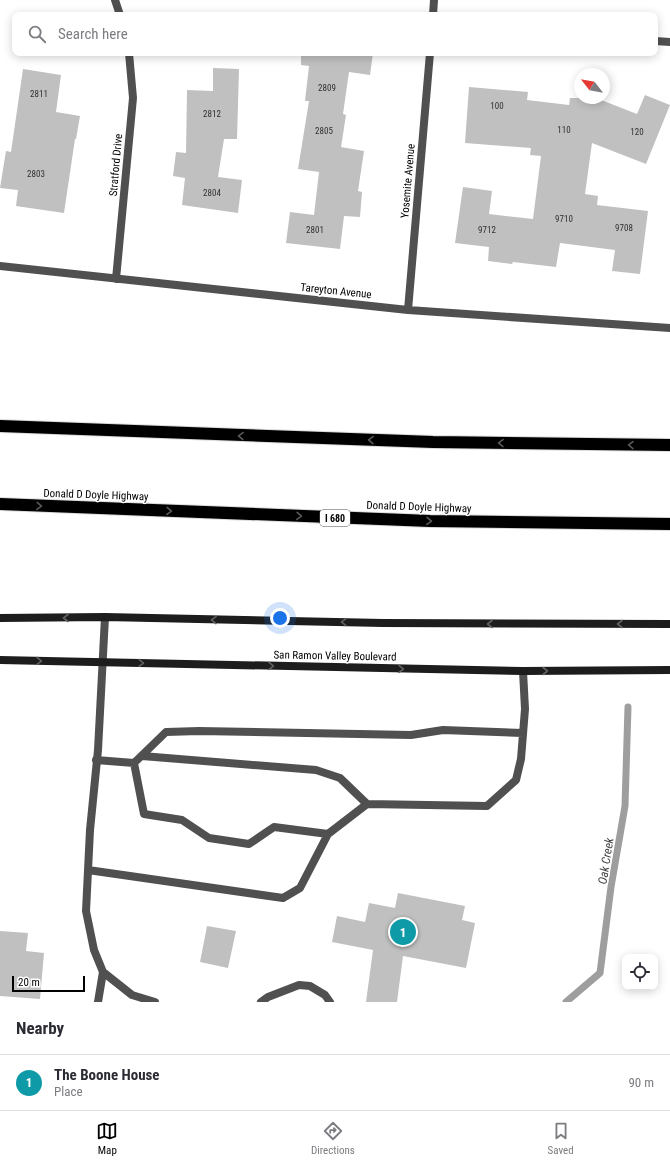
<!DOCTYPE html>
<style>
body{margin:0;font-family:"Roboto Condensed",sans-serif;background:#f2f2f3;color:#2b2b33}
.controls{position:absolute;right:12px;bottom:12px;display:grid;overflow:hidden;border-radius:8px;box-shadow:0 2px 10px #0003}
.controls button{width:36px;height:36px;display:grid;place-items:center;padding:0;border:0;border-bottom:1px solid #e1e1e2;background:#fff;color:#2b2b33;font:20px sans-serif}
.compass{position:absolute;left:574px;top:68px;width:36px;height:36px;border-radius:50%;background:#fff;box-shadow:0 2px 10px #0003;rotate:301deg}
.scale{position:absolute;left:12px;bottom:10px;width:73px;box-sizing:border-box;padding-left:4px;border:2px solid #000;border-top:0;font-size:11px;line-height:14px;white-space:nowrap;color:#000;-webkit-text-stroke:3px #fff;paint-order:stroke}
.you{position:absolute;left:280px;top:618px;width:14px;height:14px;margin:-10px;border:3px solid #fff;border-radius:50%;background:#1a73e8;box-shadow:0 0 0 6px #1a73e833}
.badge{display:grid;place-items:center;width:26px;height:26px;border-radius:50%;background:#000;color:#fff;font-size:13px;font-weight:700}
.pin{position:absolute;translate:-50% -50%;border:2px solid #fff;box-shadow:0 1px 4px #0006}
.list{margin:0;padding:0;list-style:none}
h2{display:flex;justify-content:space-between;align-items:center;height:52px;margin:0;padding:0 16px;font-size:17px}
h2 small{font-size:13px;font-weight:400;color:#7c7c81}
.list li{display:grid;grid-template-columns:26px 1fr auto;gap:12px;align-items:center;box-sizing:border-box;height:56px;padding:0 16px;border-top:1px solid #e1e1e2}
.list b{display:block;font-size:15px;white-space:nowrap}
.list p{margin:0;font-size:13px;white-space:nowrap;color:#7c7c81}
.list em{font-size:13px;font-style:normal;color:#7c7c81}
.icon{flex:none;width:22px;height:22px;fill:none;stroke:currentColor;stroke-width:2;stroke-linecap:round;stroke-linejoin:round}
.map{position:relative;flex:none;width:670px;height:1002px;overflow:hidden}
.search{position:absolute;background:#fff;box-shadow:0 2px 10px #0003;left:12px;right:12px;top:12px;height:44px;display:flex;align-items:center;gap:10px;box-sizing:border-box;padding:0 14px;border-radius:8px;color:#7c7c81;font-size:15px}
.sheet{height:108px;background:#fff}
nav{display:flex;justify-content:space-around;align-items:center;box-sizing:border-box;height:56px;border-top:1px solid #e1e1e2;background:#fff;font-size:11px;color:#7c7c81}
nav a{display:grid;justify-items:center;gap:2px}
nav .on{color:#000}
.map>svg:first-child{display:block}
</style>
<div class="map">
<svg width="670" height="1002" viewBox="0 0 670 1002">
<rect width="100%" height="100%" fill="#fff"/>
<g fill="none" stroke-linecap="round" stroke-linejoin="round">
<path stroke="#9e9e9e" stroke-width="7" d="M566,1002L600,973L611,887L625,806L628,707"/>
</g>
<path fill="#c0c0c0" d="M301,53H373L370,75L349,72L343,114L346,115L341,147L364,151L358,191L362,192L360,217L344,216L340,249L286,243L290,212L314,215L319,172L298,169L309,101H305L309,66L301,65Z
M213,68L239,69L237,139H224L218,177L242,180L238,213L182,205L185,178L173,176L176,152L186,153L187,90L213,91Z
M23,69L61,75L56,112L80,116L76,139H75L64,213L16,206L18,190L0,188L6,151L11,152Z
M469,87L528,92L527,100L569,105L570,98H596L637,114L645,95L670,105L646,164L592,143L585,194L598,196L597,205L648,211L640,274L612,271L615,250L560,243L556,267L513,262L512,264L488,261L489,247L455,243L463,187L492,191L489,214L533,219L541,156L530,155L531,148L465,143Z
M398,893L465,906L462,920L475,923L466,968L403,956L397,1002H366L373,950L332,942L337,916L365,922L369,903L395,908Z
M207,926L236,931L228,968L200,962Z
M0,931L28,933L26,951L44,953L40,999L0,996Z"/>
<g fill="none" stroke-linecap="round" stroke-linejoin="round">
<defs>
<path id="motorway" d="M0,426L433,442L670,445
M0,504L430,521L670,524"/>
</defs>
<use href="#motorway" stroke="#dbdbdb" stroke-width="14"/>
<path stroke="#505050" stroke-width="8" d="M105,617L98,750L90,830L86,911L94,950L103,972L132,995L155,1002
M142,756L316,770L340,778L367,804L487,806L516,780L521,759L525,709L523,671
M96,760L134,763L166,732L199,731L411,735L443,730L523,733
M134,763L144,814L182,820L209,838L249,844L274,827L328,834
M88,870L283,898L300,888L328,834L367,804
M98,1002L103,972
M261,1002L268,997L299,985L310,986L325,995L330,1002"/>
<path stroke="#505050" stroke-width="8" d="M115,0L120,15
M433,15L434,0
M655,41L670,42
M0,266L408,310L670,328
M116,279L133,98L129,53
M408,310L430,53"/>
<path stroke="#1d1d1d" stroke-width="8" d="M0,618L105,617L383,623L670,624
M0,660L523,671L670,670"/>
<use href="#motorway" stroke="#000" stroke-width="12"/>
</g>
<defs><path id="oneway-chevron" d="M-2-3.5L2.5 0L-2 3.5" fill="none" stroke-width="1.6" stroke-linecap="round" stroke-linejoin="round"/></defs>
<g stroke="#595959">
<use href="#oneway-chevron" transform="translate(241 436) rotate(-178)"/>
<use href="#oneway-chevron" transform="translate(371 440) rotate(-178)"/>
<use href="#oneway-chevron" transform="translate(501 443) rotate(-179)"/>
<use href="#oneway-chevron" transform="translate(631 445) rotate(-179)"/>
<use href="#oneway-chevron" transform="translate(39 506) rotate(3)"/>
<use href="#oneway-chevron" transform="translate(169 511) rotate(2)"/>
<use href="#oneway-chevron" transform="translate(299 516) rotate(2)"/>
<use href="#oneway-chevron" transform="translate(429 521) rotate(1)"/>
</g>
<g stroke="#616161">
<use href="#oneway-chevron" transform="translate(66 618) rotate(180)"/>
<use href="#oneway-chevron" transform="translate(214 620) rotate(-179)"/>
<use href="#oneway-chevron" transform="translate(344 622) rotate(-179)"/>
<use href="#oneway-chevron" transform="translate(490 624) rotate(-180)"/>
<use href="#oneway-chevron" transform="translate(620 624) rotate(-180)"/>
<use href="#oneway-chevron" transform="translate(39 661) rotate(1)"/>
<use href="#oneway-chevron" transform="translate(141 663) rotate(1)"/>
<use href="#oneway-chevron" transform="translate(271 666) rotate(1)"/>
<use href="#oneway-chevron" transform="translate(401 669) rotate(1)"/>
<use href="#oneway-chevron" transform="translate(545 671)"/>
</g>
<g text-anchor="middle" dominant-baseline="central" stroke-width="3" stroke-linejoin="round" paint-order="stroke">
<g font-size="9" fill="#303030">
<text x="327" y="88">2809</text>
<text x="39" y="94">2811</text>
<text x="497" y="106">100</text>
<text x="212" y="114">2812</text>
<text x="564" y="130">110</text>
<text x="324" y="131">2805</text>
<text x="637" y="132">120</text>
<text x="36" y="174">2803</text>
<text x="212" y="193">2804</text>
<text x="564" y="219">9710</text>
<text x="624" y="228">9708</text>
<text x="315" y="230">2801</text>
<text x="487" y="230">9712</text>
</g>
<rect fill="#fff" stroke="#4c4c4c" stroke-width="1" x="320" y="510" width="30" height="16" rx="3"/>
<g font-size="10" font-weight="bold" fill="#000">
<text x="335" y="518">I 680</text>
</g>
<g font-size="11" fill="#000" stroke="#fff">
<text transform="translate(116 165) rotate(-85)">Stratford Drive</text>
<text transform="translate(408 181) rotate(-85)">Yosemite Avenue</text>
<text transform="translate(336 291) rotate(6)">Tareyton Avenue</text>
<text transform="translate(96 495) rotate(2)">Donald D Doyle Highway</text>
<text transform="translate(419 507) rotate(2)">Donald D Doyle Highway</text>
<text transform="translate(335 656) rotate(1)">San Ramon Valley Boulevard</text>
</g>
<g font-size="12" font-style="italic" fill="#3f3f3f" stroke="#fff">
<text transform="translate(606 861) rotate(-81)">Oak Creek</text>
</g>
</g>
</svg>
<div class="controls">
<button><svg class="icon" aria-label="locate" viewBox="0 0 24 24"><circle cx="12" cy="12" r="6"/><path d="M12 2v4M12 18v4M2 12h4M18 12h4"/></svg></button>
</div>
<svg class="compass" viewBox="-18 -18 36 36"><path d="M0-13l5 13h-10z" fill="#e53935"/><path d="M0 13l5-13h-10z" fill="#7c7c81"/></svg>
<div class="scale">20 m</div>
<div class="you"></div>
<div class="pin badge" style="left:403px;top:932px;background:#0f9aa8">1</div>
<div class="search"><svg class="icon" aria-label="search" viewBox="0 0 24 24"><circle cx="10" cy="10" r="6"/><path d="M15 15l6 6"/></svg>Search here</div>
</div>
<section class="sheet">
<h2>Nearby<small></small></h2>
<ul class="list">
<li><span class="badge" style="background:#0f9aa8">1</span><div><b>The Boone House</b><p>Place</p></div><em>90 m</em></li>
</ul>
</section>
<nav>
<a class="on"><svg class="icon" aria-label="map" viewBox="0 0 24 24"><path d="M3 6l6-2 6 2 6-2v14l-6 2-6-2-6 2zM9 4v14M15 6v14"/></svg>Map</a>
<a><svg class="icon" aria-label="directions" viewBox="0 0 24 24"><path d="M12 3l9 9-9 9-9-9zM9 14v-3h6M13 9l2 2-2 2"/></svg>Directions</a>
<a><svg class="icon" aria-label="saved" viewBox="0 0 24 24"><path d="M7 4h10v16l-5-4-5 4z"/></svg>Saved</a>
</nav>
